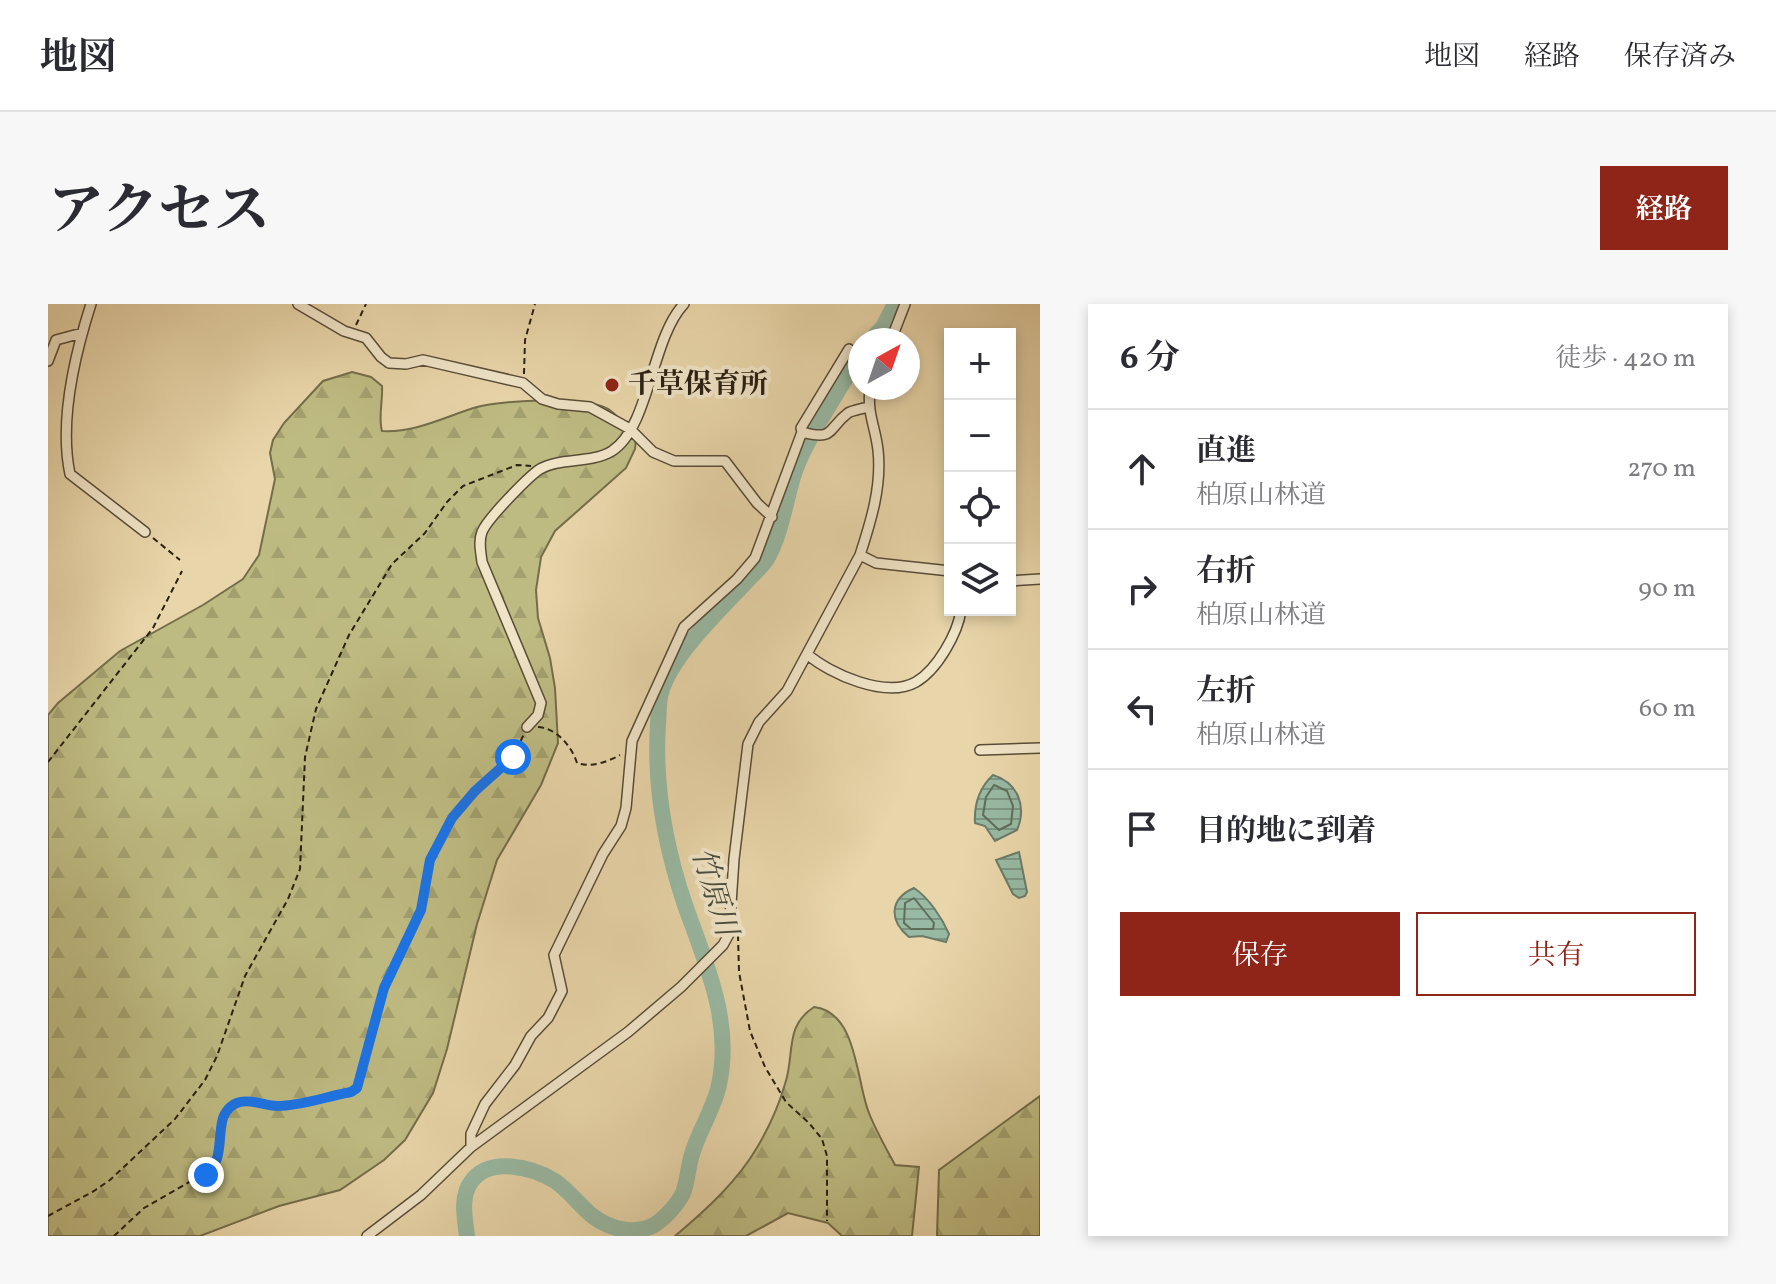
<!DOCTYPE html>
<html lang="ja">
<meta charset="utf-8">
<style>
body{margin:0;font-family:Vollkorn,"Noto Serif JP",serif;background:#f7f7f7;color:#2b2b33}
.controls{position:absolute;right:24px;top:24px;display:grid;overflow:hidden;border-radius:0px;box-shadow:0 4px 12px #0003}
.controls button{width:72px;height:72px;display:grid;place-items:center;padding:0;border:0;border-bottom:2px solid #e1e1e2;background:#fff;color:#2b2b33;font:40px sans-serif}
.compass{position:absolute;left:800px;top:24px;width:72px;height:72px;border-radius:50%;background:#fff;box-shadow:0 4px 12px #0003;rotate:40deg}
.stop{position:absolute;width:24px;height:24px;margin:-18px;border:6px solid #1a73e8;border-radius:50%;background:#fff}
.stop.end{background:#1a73e8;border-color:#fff;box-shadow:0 2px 8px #0008}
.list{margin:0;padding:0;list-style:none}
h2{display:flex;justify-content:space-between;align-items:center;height:104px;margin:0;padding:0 32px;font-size:34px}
h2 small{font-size:26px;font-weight:400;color:#7c7c81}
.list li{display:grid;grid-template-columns:52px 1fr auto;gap:24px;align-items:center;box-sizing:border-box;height:120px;padding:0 32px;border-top:2px solid #e1e1e2}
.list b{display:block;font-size:30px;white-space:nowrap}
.list p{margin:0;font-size:26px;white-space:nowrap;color:#7c7c81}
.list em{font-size:26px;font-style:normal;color:#7c7c81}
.actions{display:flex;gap:16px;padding:24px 32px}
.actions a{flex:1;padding:18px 0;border:2px solid #8f2418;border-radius:0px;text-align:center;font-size:28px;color:#8f2418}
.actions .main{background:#8f2418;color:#fff}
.icon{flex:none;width:44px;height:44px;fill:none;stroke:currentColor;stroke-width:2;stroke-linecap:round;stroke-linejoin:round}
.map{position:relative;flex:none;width:992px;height:932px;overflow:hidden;border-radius:0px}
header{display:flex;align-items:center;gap:48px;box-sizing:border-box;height:112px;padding:0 40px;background:#fff;border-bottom:2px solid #e1e1e2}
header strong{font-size:38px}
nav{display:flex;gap:44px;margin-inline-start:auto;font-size:28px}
.intro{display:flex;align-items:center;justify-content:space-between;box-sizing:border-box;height:192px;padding:0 48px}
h1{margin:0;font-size:56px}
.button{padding:20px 36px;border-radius:0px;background:#8f2418;color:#fff;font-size:28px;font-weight:700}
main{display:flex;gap:48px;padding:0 48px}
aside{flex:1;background:#fff;border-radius:0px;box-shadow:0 4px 12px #0003}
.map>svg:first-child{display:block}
</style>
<header>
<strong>地図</strong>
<nav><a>地図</a><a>経路</a><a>保存済み</a></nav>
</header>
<div class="intro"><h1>アクセス</h1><a class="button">経路</a></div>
<main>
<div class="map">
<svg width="992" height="932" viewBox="0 0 992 932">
<defs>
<pattern id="forest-firs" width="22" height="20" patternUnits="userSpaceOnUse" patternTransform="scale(2)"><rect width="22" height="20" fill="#bebb82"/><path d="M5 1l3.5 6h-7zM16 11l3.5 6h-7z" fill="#a3a06f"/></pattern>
<pattern id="water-rules" width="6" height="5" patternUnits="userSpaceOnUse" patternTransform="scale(2)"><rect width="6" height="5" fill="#98b9a3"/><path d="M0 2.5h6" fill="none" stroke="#7c9683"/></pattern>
</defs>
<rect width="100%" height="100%" fill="#e8d5a9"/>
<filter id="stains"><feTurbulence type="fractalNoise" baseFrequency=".0025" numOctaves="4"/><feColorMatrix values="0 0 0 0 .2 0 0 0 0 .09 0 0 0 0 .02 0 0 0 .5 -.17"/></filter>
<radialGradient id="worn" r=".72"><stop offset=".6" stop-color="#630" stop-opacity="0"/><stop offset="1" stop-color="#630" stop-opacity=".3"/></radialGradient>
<path fill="url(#forest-firs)" stroke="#746d4a" stroke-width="2" d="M304,68L323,73L334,82C335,97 330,113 334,127C368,129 398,112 429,103C455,96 542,91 563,107C573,114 580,127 588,135L587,145L578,164L507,227L493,253L488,286L490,314L502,354L507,384L510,439L493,481L449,556L429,620L399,745L385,789L357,836L336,856L292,886L231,902L152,932H0V411L10,399L72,347L155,301L195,275L211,251L227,175L222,149L225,136L236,119L275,77Z
M766,703C810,708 808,778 821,809C828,827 838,844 847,861L871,863L864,932H794L780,919L740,909L698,932H627C658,906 689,878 710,842C721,823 731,801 737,780C747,751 736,722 766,703Z
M992,792V932H889L891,866Z"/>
<path fill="url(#water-rules)" stroke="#6c7b69" stroke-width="2" d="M945,471C970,479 979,502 969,526L947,537L937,522L927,519C926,500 931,484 945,471Z
M971,548L979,588L977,592L971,594L965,590L948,556Z
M866,584C881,594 894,614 901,630L898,638L874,632L861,633C841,617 841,595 866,584Z"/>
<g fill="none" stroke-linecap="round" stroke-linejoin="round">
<path stroke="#606c5a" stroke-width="2" d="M946,481L959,487L965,502L963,520L951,526L935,511L938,493Z
M866,594L886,619L885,625H863L856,619L857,599Z"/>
<path stroke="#98b9a3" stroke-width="16" d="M823,36L835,23L847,0
M419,932C417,915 412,893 423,878C441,852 484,863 507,877C526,890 538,912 558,920C572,927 592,929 606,921C616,915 630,900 635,889C640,876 640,861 645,847C652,826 664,807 670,785C686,720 658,660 637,601C617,542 606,481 610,420C611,410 610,399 613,389C622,353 673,305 698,278C705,270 714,263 719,255C733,230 737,200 745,173C755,140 783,100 800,70C804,62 806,55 812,48"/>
<defs>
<path id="street" d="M43,0C27,50 11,118 22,170L97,228
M250,0L296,27L318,34L333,53L341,59L358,60L375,56L475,79L494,95L510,100L542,103L582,125L605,148L626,157H677L709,199L724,213
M843,36L857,0
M0,57L8,36L34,29
M754,128C787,137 779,125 800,109C805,106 814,105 820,103
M812,251L828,259L902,267
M962,277L992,275
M759,350C782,370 838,395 868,378C889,366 910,329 913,306
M479,423L490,411L493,399L434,258C433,248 430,238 434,228C439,215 480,173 492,165C513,153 543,160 564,147C602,122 603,35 636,0
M932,446L992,444
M423,843V830L437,800L467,761L483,732L500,714L514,687L506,651L555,550L573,522L578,504L584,437L636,323L689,275L707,254L754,128L753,124L801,45
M319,932L373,891L423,843L580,728L633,683L675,641L681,630L686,555L700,440L711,418L739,387L812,251C823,217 834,182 830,146C827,121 819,110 822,84"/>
</defs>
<use href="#street" stroke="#594c38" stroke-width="12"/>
<path stroke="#291f12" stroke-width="2" stroke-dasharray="6 4" stroke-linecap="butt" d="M308,21L318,0
M476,70L477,36L487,0
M105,234L132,256
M490,423C509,424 524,443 529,459C543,464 559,458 572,451
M0,458L105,324L134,267
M690,631L691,668L702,727L717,763L738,798L761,819L774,835L779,852V917
M0,912L46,887L62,876L127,815L157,776L169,752L197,672L240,595L252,565L257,453L268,405L301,331L344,260L377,229L399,198L415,182L469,161L483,162
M66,932L96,904L166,864L171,851L175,816L179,805L189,798L199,797L229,802L303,788L309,784L336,684L373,606L382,556L404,514L427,487L465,453L476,430"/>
<use href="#street" stroke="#f0e4c7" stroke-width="9"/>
</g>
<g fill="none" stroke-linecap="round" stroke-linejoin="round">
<path stroke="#1a73e8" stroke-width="10" d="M158,871C176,856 169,835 175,814C178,806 184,800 192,798C205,795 217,802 229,802C253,802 280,792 303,788L309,784L336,684L373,606L382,556L404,514L427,487L465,453"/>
</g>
<circle fill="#8f2418" stroke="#f0e4c7" stroke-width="3" cx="564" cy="81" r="8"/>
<g text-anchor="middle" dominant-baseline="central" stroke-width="8" stroke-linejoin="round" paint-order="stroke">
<g font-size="28" font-weight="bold" fill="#291f12" stroke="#f0e4c7" text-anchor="start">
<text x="580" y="81">千草保育所</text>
</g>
<g font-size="30" font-style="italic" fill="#4a4d3e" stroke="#f0e4c7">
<text transform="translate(665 588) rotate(73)">竹原川</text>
</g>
</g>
<rect width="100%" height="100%" filter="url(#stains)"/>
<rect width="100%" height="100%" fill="url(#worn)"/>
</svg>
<div class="controls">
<button>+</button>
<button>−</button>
<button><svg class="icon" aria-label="locate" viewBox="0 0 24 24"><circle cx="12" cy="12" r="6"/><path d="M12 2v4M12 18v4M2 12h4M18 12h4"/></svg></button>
<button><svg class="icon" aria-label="layers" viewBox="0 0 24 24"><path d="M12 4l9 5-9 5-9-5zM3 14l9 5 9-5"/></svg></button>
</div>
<svg class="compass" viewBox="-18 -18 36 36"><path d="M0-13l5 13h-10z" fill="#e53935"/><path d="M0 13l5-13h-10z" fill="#7c7c81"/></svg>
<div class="stop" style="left:465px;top:453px"></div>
<div class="stop end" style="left:158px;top:871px"></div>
</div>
<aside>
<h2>6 分<small>徒歩 · 420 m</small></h2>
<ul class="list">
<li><svg class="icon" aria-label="ahead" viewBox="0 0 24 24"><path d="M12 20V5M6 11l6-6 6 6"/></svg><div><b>直進</b><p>柏原山林道</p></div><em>270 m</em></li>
<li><svg class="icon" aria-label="right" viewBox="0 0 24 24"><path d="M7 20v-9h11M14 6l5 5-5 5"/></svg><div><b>右折</b><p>柏原山林道</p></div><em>90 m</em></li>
<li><svg class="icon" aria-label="left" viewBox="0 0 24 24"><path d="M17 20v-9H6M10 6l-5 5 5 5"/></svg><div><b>左折</b><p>柏原山林道</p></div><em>60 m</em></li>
<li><svg class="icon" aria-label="arrive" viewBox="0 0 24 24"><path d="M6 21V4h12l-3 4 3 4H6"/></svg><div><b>目的地に到着</b></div></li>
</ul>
<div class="actions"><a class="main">保存</a><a>共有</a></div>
</aside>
</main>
